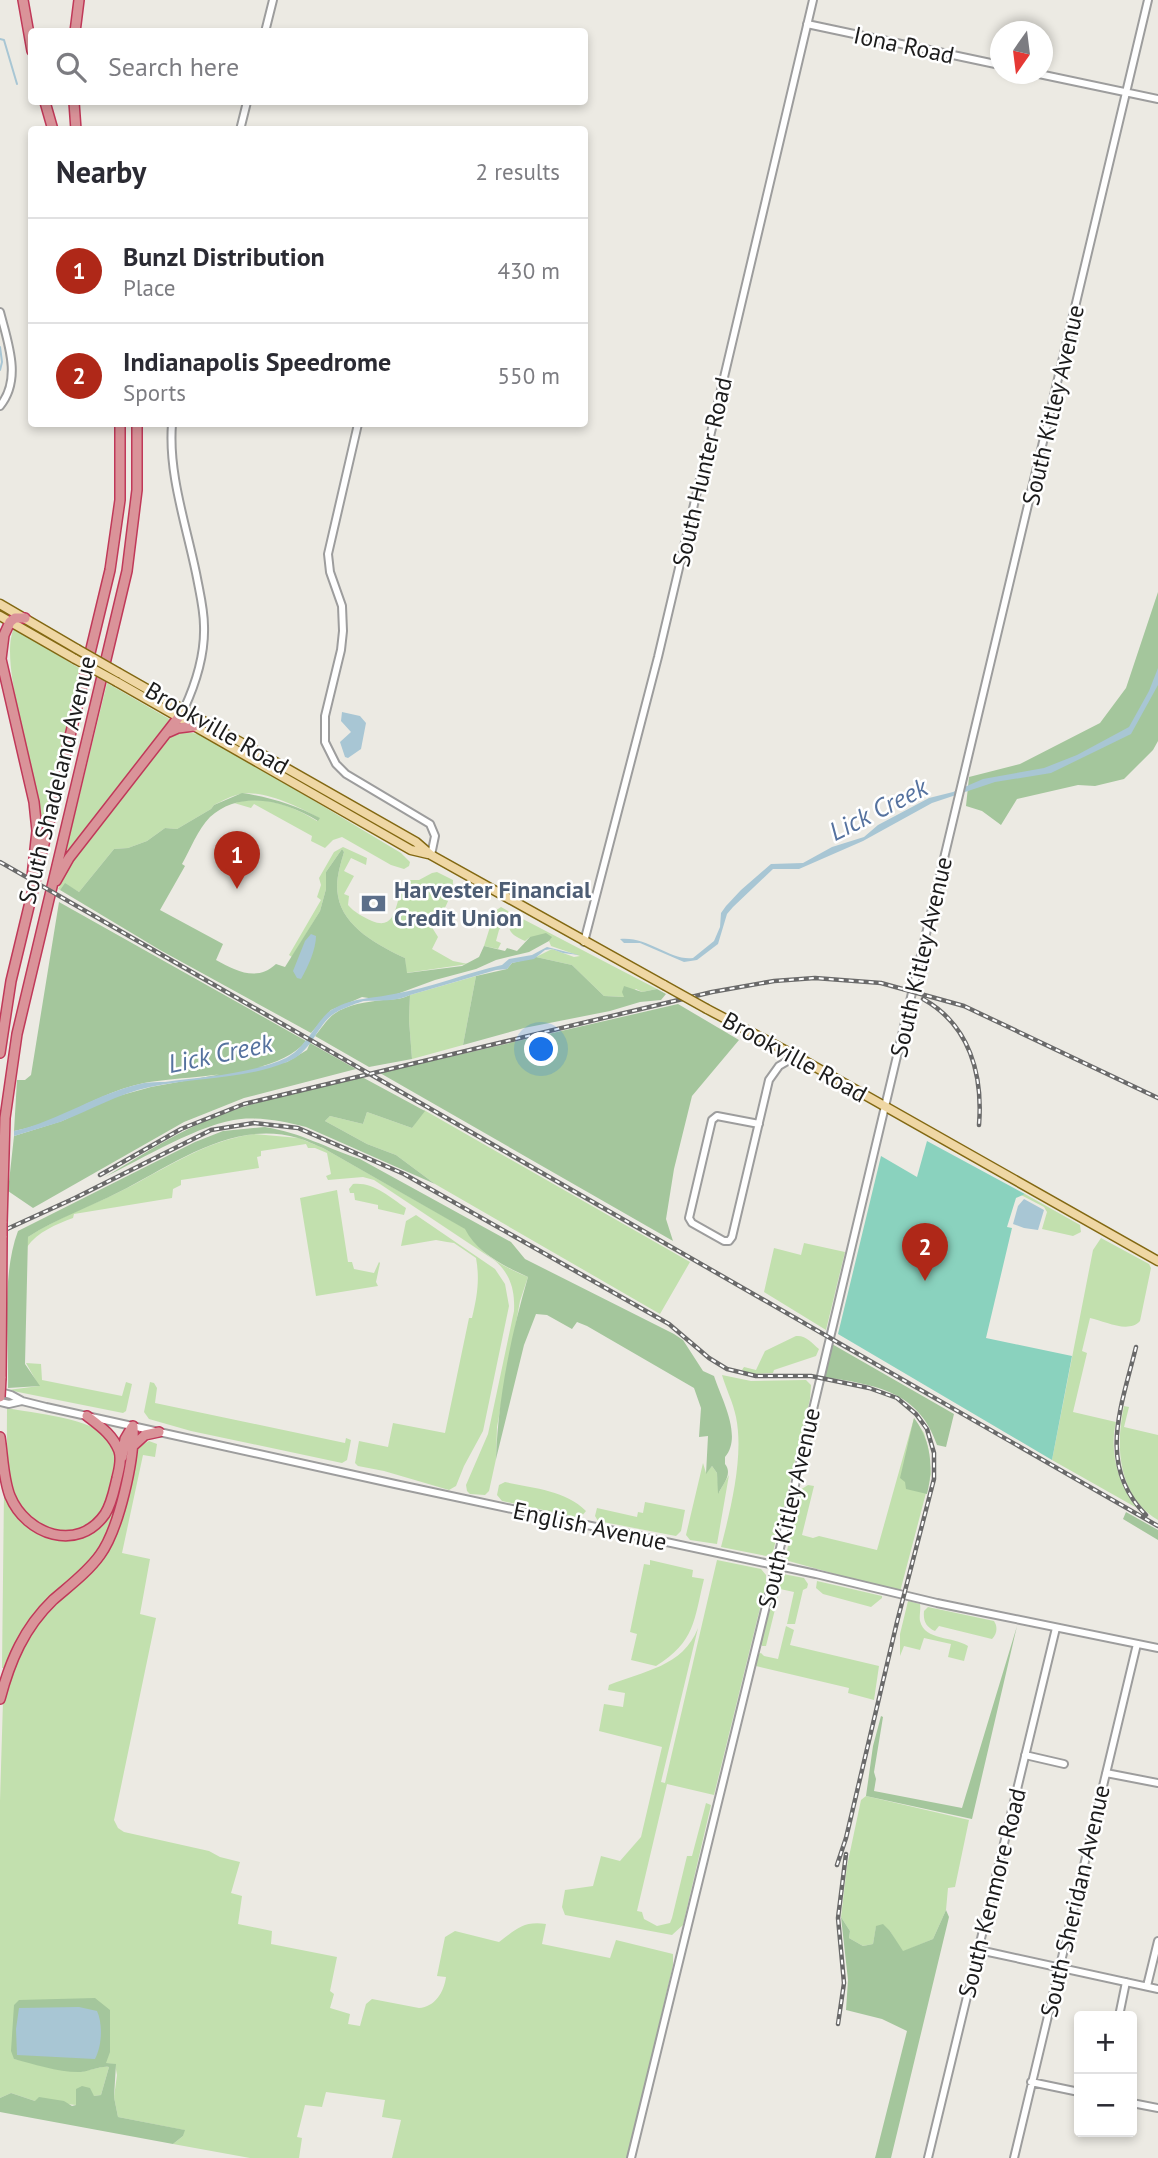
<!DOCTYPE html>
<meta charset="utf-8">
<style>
body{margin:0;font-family:"PT Sans",sans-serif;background:#f2f2f3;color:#2b2b33}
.controls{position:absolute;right:21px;bottom:21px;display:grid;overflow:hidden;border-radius:7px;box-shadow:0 4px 10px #0003}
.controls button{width:63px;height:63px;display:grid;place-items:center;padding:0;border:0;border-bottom:2px solid #e1e1e2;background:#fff;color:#2b2b33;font:35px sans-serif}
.compass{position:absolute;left:990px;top:21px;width:63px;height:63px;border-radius:50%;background:#fff;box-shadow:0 4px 10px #0003;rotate:194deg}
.you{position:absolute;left:542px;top:1050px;width:24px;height:24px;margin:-18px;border:5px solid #fff;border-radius:50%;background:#1a73e8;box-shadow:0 0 0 10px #1a73e833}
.badge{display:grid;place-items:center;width:46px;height:46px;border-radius:50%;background:#af2818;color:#fff;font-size:23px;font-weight:700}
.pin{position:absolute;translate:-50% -58px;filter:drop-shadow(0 2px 4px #0008)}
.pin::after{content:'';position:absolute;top:37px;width:24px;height:21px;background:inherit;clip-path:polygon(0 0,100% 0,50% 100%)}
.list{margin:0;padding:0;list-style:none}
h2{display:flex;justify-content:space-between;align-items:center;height:91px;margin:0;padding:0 28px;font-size:30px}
h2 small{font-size:23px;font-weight:400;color:#7c7c81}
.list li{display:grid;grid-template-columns:46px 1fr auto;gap:21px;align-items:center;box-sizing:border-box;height:105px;padding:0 28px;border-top:2px solid #e1e1e2}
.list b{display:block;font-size:26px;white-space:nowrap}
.list p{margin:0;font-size:23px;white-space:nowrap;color:#7c7c81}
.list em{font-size:23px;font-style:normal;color:#7c7c81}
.icon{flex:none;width:38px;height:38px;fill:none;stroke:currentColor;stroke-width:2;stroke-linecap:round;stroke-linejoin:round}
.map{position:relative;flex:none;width:1158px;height:2158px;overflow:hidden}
.search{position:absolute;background:#fff;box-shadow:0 4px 10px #0003;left:28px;top:28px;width:560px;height:77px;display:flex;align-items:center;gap:18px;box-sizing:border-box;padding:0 24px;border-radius:7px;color:#7c7c81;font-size:26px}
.panel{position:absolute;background:#fff;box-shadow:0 4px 10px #0003;left:28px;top:126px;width:560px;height:301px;border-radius:7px}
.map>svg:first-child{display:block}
</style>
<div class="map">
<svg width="1158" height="2158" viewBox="0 0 1158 2158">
<rect width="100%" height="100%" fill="#eceae3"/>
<path fill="#c2e0ae" d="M14,628L82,670L39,857C39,829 39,802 33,775C27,740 0,658 14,628Z
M107,683L171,720L64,859Z
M180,731L198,734L231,751L401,853L410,862L409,866L404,869L391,865L342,837L333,840L325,848L311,841L312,836L254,804L251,808L234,803C262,794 294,806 317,821L319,818C300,807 262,789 240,794C231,796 222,801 214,805L211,809L177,829L165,828L147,841L128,848L114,849L79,892L65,884L60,890L58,889L79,849L168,738Z
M343,847L367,858L366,865L351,858L344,871L354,876L344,894L349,896L348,905C354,912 363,917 372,921C401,933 394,892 407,880H419L432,873L437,872L453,880C453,897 441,915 433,929L438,937L432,949L453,961L468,964L406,973L405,958C379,946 343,927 338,896C335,881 340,866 344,852L342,849L326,872V889L320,911L292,957L289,955L321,900L317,897L321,885L319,878L334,852Z
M501,907L508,911L510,916L499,930L496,941L501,943L498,949L484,946L495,911Z
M514,917H519L657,989L642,992L636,989L625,997L604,996L572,965L536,957L552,949L574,957L580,956L551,946L549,941L551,937H530L525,941C512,935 504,931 514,917Z
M476,976L463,1045L412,1059L409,1020L410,995Z
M424,1110L690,1262L660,1314L435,1184L396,1155L367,1144L325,1121L330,1116L363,1124L367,1112L412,1128Z
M254,1134L299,1138L323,1148L466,1229C477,1253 504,1267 528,1277L520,1301L497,1427L496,1459L489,1491L485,1495L470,1494L467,1491L466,1485L488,1434L514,1311C515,1291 511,1274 494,1260L374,1180L363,1177L328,1180L326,1176L331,1174L327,1153L315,1148H308L306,1144L261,1151V1156L257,1157L259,1168L181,1180V1185L173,1189L172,1198L74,1214L73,1218C57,1224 37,1232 27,1247L28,1237C55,1219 85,1208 115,1194C161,1172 202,1141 254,1134Z
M353,1184C374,1182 389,1197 406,1208L404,1215L378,1209V1205L355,1200L354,1193H350L349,1189Z
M337,1190L348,1262H352L354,1269L374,1273L379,1262L380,1263L376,1282L378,1286L316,1296L300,1198Z
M1025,1194L1080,1225L1081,1232L1073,1236L1042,1229L1047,1212L1044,1207L1021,1195Z
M416,1215L495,1269L505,1284L509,1306L483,1431L464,1466L456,1486L449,1490L384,1471L358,1466L355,1463L359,1441L388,1447L393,1423L445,1433L469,1318H472C477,1297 480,1280 476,1258L454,1243L447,1242L436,1240L401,1246L406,1221Z
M1101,1238L1149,1264L1151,1268L1140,1321C1128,1334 1105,1321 1090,1318L1082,1351L1087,1353L1073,1412L1116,1422C1109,1452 1118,1484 1137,1508L1052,1460L1093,1250Z
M804,1243L845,1252L826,1330L764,1292L774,1248L801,1255Z
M796,1336C806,1335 812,1343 819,1349L816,1356L774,1370L773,1373L752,1374L742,1370L744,1367L756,1370L765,1351Z
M26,1363L41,1364L42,1380L122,1396L126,1382L132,1384L126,1411L123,1413L8,1390L39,1386Z
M722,1375L751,1381L806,1380L811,1385L810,1399L773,1552L766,1556L721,1547C731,1508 744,1456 736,1417C733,1402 726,1389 722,1375Z
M150,1382L154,1383L157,1388L155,1403L345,1443L346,1438L351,1440L347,1460L342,1463L191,1431L149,1419L144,1412Z
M1124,1406L1129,1407L1124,1427L1158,1435V1520C1118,1496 1115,1447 1124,1406Z
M7,1408C32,1413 93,1418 109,1439C118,1451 115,1460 112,1474C110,1488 109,1503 100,1515C77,1544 35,1532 19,1503C5,1475 7,1438 7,1408Z
M914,1418L924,1433L928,1447L931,1474L900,1592L785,1560L800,1490L808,1485L814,1486L802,1535L813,1538L819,1536L877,1550Z
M149,1441L157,1444L155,1457L143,1455L122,1553L150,1559L140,1614L156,1618L114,1820L118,1828L124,1832L209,1851L220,1857L240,1862L231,1893L242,1896L238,1924L272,1931L271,1944L337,1957L330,1991L334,1994L330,2008L350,2014L348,2024L360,2026L366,2004L372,1999L419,2008C435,2007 444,1992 446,1977L437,1976L445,1937L455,1931L499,1942C517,1929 523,1921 546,1924L542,1944L610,1958L616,1940L673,1954V1965L628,2158H392L401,2120L382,2117L385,2100L326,2092L322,2107L305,2105L297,2137L302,2138L299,2158H250L173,2144L183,2136L184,2130L118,2117L114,2097L117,2075L115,2064L14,2059L80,2072L102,2067H109L101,2095L94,2096L76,2089V2105L35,2101L11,2093L0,2098V1801L3,1701L11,1670L32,1630L104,1556L116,1534L137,1448Z
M703,1463L706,1473L712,1466L717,1473L719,1492L729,1475L717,1544L690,1540L686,1535Z
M505,1482C532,1488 566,1490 586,1511L580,1518L502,1501L497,1495L499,1485Z
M4,1490L23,1523L43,1535L62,1539L85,1534L118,1494L115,1516L98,1553L64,1587L5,1668H2Z
M645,1502L685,1510L681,1531L676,1536L598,1521L595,1516L597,1508L637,1517L638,1512L643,1513Z
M650,1560L693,1570L692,1577L704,1579C694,1620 695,1642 656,1666L631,1660L637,1634L630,1632L644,1564L650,1565Z
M717,1560L761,1569L766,1575V1584L714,1795L667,1784L637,1911L642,1912L644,1919L657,1926L670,1923L672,1918L687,1856H692L706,1803L711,1805L683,1925L672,1935L565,1915L562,1907L565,1890L593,1886L601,1856L620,1861L641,1837L662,1747L599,1731L604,1704L623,1707L625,1693L608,1690L609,1685C643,1671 683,1667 698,1628L661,1782L665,1783Z
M783,1574L804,1578L808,1584L807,1588L803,1590L795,1624H787L794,1592L780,1589L766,1646H762L760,1642L776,1580Z
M817,1581L882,1596V1598L871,1607L823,1594L816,1588Z
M908,1601L920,1604C921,1609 919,1616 920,1621C925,1641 953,1636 968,1646L964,1661L948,1657L951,1644L924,1638L920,1650L904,1646L900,1656V1634Z
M928,1607L994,1621C998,1627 997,1634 992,1639L939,1626L935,1631C926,1627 923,1621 924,1611Z
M786,1626L794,1630L790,1645L879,1666L874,1700L848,1693L849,1688L756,1666L758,1654L761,1653L764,1656L778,1659Z
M866,1796L969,1820L955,1887L948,1888L946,1910L933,1939L902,1952L890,1931L876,1927L873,1944L863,1946L849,1938L850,1931L841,1917L847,1866L861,1800Z"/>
<path fill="#a4c69c" d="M1158,592V741L1153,750L1124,779L1095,786L1078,785L1017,799L1001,825L982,811L966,806L969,777L1020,764L1100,723L1126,688Z
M242,793C270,797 295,805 320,818L318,821C286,801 241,789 210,817C198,829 190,850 182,864L185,866L160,910L223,944L216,960C236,971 257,982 276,964L285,967L320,911L326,889V872L342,849L344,852C340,866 335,881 338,896C343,927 379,946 405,958L407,973L462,966L479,957L484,946L505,951L507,948L517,951L530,937L546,933L552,937L549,941L529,952L496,960L476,969L435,980L397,994L375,999L362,997L353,1001L331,1010L311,1033L160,950L60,890L65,883L79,892L114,849L128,848L147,841L165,828L177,829L211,809L214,805Z
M59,902L306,1041C277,1078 188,1075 144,1083C114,1089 87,1104 60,1117C46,1123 29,1128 14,1131L17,1080H25L31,1075Z
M536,957L572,965L604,996L624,997L622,992L624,986L642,992L657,989L666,994L661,1000L640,1002L610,1011L524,1028L463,1045L476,976L507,969L512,963Z
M410,995L409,1020L412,1059L369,1067L315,1036C321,1029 327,1019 334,1014C348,1004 366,1002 383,1000C394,999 400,1000 410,995Z
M678,1004L739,1040L692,1096L674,1169L666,1219L673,1241L380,1073Z
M310,1043L356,1069L244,1098L184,1122L33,1208L8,1191L14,1136L62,1121L111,1098L151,1087L287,1062L307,1050Z
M362,1077L425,1111L412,1128L367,1112L363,1124L330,1116L325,1121L367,1144L396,1155L435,1184L306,1127C286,1122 262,1117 241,1119C203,1122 140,1160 105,1177C137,1158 169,1137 203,1122C253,1100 310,1090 362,1077Z
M265,1127C302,1133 326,1148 360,1159L511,1242L525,1259L674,1334L683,1340L703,1371L714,1376C721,1398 743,1436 725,1457V1464C733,1474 723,1484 718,1494L717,1473L712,1466L706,1474L708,1436L699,1437L701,1408L694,1388L587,1326L577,1322L572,1329L547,1315L536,1314L524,1345L496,1459C498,1398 511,1335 528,1277C504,1266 477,1253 465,1229L323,1148C315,1145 306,1140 298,1138C233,1119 174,1164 119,1192C88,1208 57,1218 28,1237L25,1364L40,1386L8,1388C9,1340 1,1276 18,1231L195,1142L223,1131Z
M832,1344L954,1414L946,1447L937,1445C919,1391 875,1385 825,1377Z
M914,1418C931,1441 934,1467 927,1494L906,1489L905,1482L900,1478Z
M1126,1512L1158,1530V1540L1123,1519Z
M1017,1626L972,1819L866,1796L873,1746L881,1716L883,1717L874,1772L876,1779L874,1791L962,1808Z
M946,1910L949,1917L891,2158H875L907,2031L882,2019L846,2010L848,1980L841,1917L850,1931L849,1938L863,1946L873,1944L876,1926L883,1924L890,1931L903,1951L933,1939Z
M95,1998L110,2010V2052L106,2063L116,2064L114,2097L118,2117L185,2130L183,2136L173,2144L0,2112V2098L11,2093L35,2101L39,2097L64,2101L72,2106L76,2105V2089L82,2086L90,2088L94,2096L101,2095L109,2067C99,2066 91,2071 81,2072C61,2073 33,2064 14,2059L11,2051L14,2005L19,2000Z"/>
<path fill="#8ad2be" d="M927,1141L1025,1194L1016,1198L1007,1227L1012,1228L986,1338L1072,1356L1052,1460L838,1334L881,1156L917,1177Z"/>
<path fill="#a8c6d4" d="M1158,668V685L1131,734L1051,773L995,782L932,803L863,841L799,869H773L733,907L727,914L718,944L697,960L684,962L640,943H624L620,939C648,936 670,961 693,958L714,941L720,927L721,913L726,906L741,890L771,864L803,863L832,847L864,837L878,825L929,798L953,792L983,779L1044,768L1077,755L1129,727L1149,691Z
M342,712L360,716L366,723L361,749L348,758L345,757L340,742L351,732L341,721Z
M311,934L316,936C316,949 308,967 301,979L297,978L293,971L305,941Z
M547,947L579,955L563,953L552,949L545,950L534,959L512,963L507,969L496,970L410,995C395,1002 380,1000 364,1001C359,1002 339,1010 335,1013C316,1025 313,1052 287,1062C243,1080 195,1077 150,1087C117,1094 91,1110 60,1122C45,1127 29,1131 14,1136V1131C59,1121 99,1092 144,1083C151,1082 158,1082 165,1082C202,1077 252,1074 286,1058C307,1048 317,1018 333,1009C355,997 371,999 394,994C431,988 466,973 502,965L509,959L532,955Z
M1024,1199L1044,1210L1038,1230L1024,1228L1013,1224L1018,1206Z
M79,2007L97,2011C103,2024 102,2046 95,2059L17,2055L16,2029L19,2008Z"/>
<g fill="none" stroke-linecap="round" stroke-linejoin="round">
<path stroke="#a8c6d4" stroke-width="2" d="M0,39L4,40L17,84
M0,347L2,362L0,370"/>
<defs>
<path id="minor" d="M807,24L1000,65
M265,32L273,0
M1039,74L1158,99
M240,130L247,102
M0,312C8,343 22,379 0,406
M172,424C168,475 187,527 197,578C200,594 204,610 204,626C205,655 196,683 184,709
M358,424L328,554L330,572L342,606L343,631L341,650L325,716V742L336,764L346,774L430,824L435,836L431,855
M584,942L658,657L813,0
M759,1124L717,1116L712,1120L689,1218L692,1223L724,1241H729L732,1237L769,1080L779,1066L796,1056
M0,1392L11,1395L22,1401L46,1407L395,1484L816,1574L937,1603L1158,1648
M0,1402L9,1404L22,1401
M1025,1755L1064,1764
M1106,1773L1158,1783
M979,1950L1158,1989
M1147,1986L1158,1941
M1119,2016L1126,1982
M1031,2082L1079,2092
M1132,2103L1158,2108
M631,2158L776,1565L1148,0
M928,2158L1056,1628
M1014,2158L1137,1644"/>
<path id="major" d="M0,604L77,649
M0,616L75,659
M119,673L416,842L431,855L664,985
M117,682L411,850L428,854
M707,1009L796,1056L1158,1261"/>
<path id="highway" d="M23,0L32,51
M75,32L79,0
M45,102L53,130
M74,102L76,130
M25,618H15L10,622L4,635L1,659L34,802L37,831L32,877
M169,732L178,728L194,726
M56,881L69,858L178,718
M0,1053L11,981L110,570L120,500V424
M2,1223L5,1118L17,1034L127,571L137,490V424
M1,1378L2,1236
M0,1437C3,1456 3,1478 10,1496C26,1535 78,1553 105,1514C112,1503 114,1490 117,1478C119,1469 122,1460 119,1451C113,1435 100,1426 87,1416
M134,1445L145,1435L159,1432
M122,1457L125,1439L132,1427
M0,1699C10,1661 24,1628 53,1600C69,1586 87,1573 100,1555C119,1529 135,1458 133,1426"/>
</defs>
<use href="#minor" stroke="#9d9d9d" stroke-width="10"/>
<use href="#major" stroke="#826812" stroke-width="11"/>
<use href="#highway" stroke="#c03959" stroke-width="12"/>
<use href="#minor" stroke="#fff" stroke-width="6"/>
<use href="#major" stroke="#efd7a4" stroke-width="8"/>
<use href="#highway" stroke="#da9399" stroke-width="9"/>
<defs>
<path id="rail" d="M0,862L1158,1526
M923,999C970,1025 983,1075 979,1125
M100,1175L181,1129L244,1104L712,992L774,981L815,978L881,983L964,1006L1158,1098
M7,1229L75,1198L211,1130L254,1123L298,1128L404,1174L669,1324L709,1358L727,1369L756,1376H811L869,1388L897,1398L916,1414L927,1429L934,1453V1479L897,1622L846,1838L837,1865
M1136,1347C1122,1405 1096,1465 1146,1515
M838,2024L844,1983L838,1918L846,1854"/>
</defs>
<use href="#rail" stroke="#6a6a6a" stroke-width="4.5"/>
<use href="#rail" stroke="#fff" stroke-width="2" stroke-dasharray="5" stroke-linecap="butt"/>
<defs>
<path id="major-bridge" d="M77,649L119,673
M75,659L117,682
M664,985L707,1009"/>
<path id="highway-bridge" d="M2,1236V1223
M0,1397L1,1378"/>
</defs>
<use href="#major-bridge" stroke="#826812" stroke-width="11" stroke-linecap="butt"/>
<use href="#highway-bridge" stroke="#c03959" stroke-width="12" stroke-linecap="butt"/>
<use href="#major-bridge" stroke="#efd7a4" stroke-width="8"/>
<use href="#highway-bridge" stroke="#da9399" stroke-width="9"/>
</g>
<defs>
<symbol id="bank-bare" viewBox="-9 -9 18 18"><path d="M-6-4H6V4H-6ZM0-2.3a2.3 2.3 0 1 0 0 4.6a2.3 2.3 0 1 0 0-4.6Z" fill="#5c6f8a" stroke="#fff" stroke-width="2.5" paint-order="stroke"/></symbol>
</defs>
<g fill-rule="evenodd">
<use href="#bank-bare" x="356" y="886" width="35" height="35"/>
</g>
<g text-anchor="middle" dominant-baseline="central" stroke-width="5" stroke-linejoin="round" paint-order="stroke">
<g font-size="24" fill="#1c1c1c" stroke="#fff">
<text transform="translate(904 45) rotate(12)">Iona Road</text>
<text transform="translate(1053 405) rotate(-77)">South Kitley Avenue</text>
<text transform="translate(702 472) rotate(-77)">South Hunter Road</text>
<text transform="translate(217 728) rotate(30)">Brookville Road</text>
<text transform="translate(57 780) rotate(-76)">South Shadeland Avenue</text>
<text transform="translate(921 957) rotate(-77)">South Kitley Avenue</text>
<text transform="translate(795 1057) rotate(29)">Brookville Road</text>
<text transform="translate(789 1508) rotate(-77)">South Kitley Avenue</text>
<text transform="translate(590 1526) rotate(12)">English Avenue</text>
<text transform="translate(992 1893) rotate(-76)">South Kenmore Road</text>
<text transform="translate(1075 1901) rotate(-77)">South Sheridan Avenue</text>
</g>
<g font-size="24" font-weight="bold" fill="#4e5e75" stroke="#fff" text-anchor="start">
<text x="394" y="889">Harvester Financial<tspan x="394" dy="28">Credit Union</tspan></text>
</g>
<g font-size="26" font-style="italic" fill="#55729f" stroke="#fff">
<text transform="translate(878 809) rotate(-27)">Lick Creek</text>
<text transform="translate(220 1053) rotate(-12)">Lick Creek</text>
</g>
</g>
</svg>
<div class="controls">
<button>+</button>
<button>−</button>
</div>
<svg class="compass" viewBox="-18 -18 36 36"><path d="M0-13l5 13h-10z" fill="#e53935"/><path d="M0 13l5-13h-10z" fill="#7c7c81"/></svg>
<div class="you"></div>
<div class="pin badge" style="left:237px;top:889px">1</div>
<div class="pin badge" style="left:925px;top:1281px">2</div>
<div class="search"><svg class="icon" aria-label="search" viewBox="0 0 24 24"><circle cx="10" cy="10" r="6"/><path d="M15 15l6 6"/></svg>Search here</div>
<section class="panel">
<h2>Nearby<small>2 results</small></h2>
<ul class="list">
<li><span class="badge">1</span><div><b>Bunzl Distribution</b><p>Place</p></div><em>430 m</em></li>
<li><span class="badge">2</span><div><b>Indianapolis Speedrome</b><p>Sports</p></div><em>550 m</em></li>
</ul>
</section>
</div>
